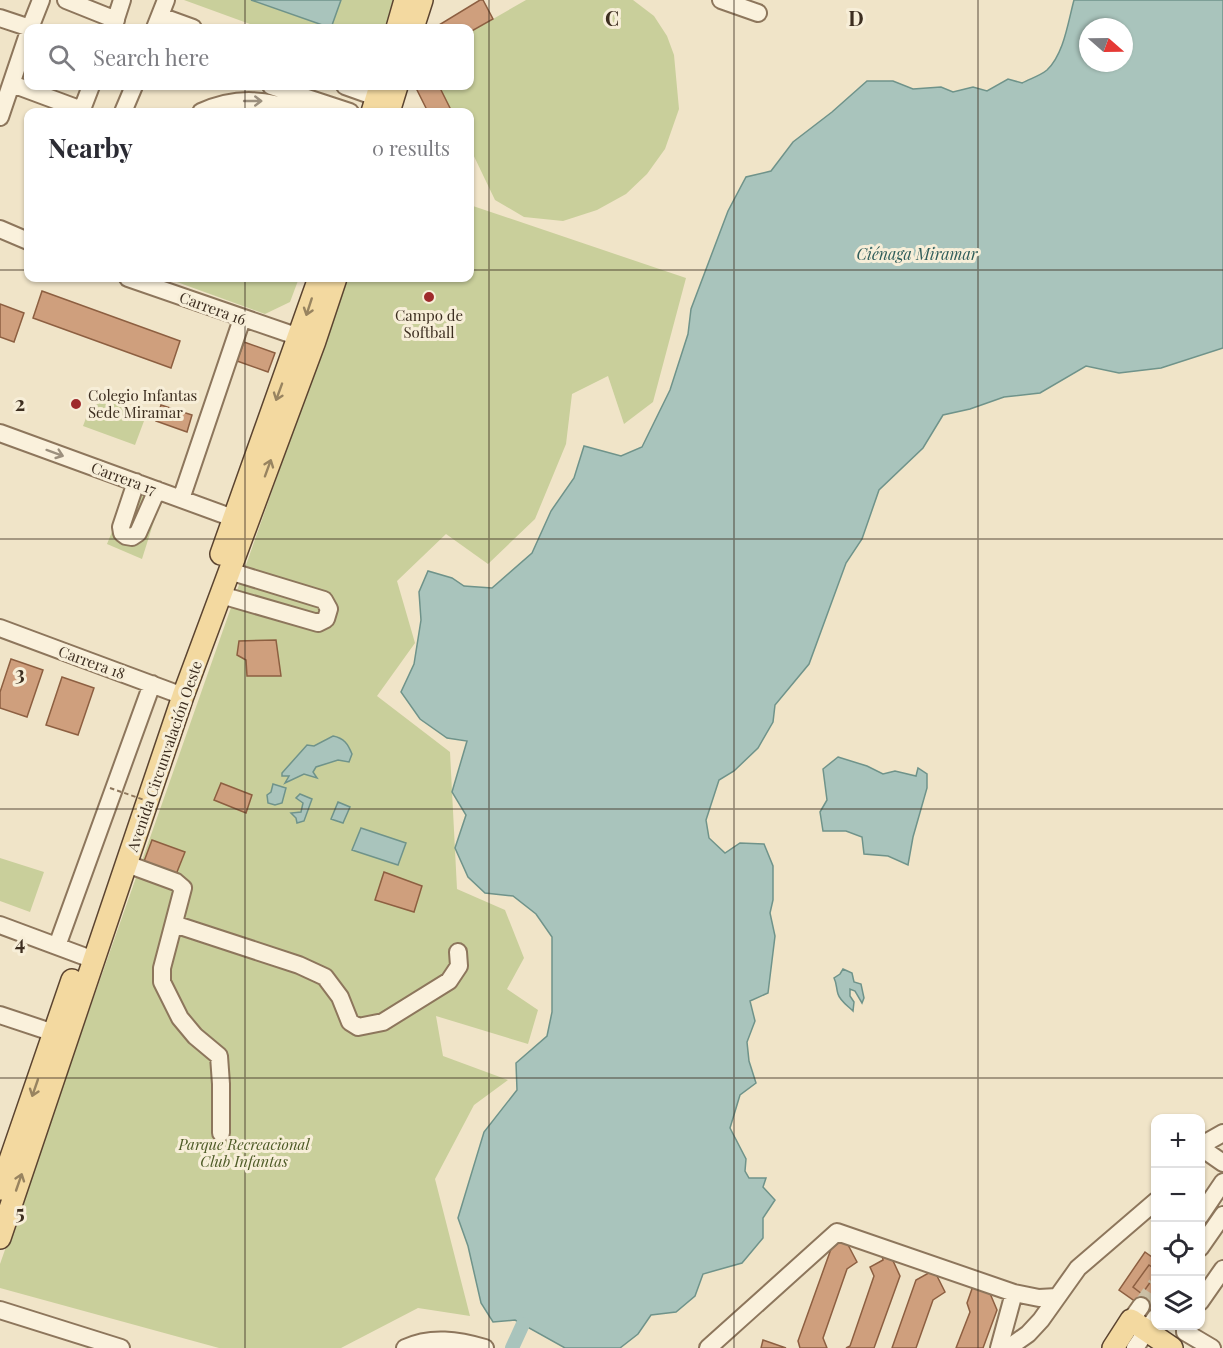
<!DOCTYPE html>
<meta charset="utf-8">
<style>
body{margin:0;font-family:"Playfair Display",serif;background:#f7f7f7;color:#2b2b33}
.controls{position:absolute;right:18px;bottom:18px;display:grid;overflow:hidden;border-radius:12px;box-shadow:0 2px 4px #0004}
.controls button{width:54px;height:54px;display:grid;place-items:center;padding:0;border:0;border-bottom:2px solid #e1e1e2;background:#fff;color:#2b2b33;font:30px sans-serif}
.compass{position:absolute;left:1079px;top:18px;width:54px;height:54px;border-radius:50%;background:#fff;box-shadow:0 2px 4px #0004;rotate:110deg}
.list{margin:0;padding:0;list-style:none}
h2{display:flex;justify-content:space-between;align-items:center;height:78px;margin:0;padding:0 24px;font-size:26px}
h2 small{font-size:20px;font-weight:400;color:#7c7c81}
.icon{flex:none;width:33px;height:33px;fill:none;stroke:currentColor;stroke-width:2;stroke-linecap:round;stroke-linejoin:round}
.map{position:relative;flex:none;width:1223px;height:1348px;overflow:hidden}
.search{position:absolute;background:#fff;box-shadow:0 2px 4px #0004;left:24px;top:24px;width:450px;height:66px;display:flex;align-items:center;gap:15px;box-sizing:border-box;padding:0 21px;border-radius:12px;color:#7c7c81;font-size:22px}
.panel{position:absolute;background:#fff;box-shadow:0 2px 4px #0004;left:24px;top:108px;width:450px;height:174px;border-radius:12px}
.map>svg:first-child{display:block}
</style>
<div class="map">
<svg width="1223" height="1348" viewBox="0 0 1223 1348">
<rect width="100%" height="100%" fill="#f0e4c8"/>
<path fill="#c9cf9b" d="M184,0H393L385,28H261Z
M480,0L493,19L526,0H633L654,16L667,36L674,55L679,109L665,149L647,174L626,194L597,210L563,221L524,217L495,200L470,148V112H428L415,86H470V28H434Z
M470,205L686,278L653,402L624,424L608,376L572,394L566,444L535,519L488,564L446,534L397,581L415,643L377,696L450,752L457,889L505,910L524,958L507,989L538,1010L528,1044L436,1016L443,1056L508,1080L474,1105L435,1179L470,1316L418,1308L341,1348H219L0,1288V1264L347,278H470Z
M166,278H299L290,302L265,314Z
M95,394L147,413L135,445L83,426Z
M129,490L160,502L142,559L107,544Z
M0,858L44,872L30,912L0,901Z"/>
<path fill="#a9c4bc" stroke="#6f938a" stroke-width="1.5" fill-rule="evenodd" d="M251,0H341L331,28Z
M1074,0H1223V348L1161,368L1119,373L1086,366L1040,393L1004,397L970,409L943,415L923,448L879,490L862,539L846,563L809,664L775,705L773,722L758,748L734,771L719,780L706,820L709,838L725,853L740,843L764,844L773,866V900L770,913L775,936L768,993L750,1001L755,1021L747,1042L749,1061L756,1083L740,1095L730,1128L746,1159L745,1171L749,1178H766L763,1187L775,1200L763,1218V1238L742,1263L703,1274L695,1296L676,1312L651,1315L638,1334L620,1348H565L515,1320L493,1322L481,1303L468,1246L458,1218L484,1132L517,1090L516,1063L547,1036L552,1012V937L536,914L513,896L485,893L468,877L455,848L466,815L452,792L467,741L447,738L420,719L401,692L414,664L421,620L419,592L428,571L452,578L464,586L492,588L532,553L551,511L574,478L584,446L621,456L642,447L670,390L688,334L691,309L728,211L746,177L771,171L793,142L832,112L867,81H893L913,89L941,87L953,92L973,87L987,91L1008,79L1022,83C1029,79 1040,76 1047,70C1064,54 1068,22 1074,0ZM1088,27H1124V63H1088Z
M333,736C344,738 348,744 352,754L349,762L338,760L316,767L313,772L317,778L304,774L285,783L289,776H282V773L307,745L314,746Z
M838,757L867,766L883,774L895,771L916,776L918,768L927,774V788L913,837L908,865L888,856L864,854L862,837L846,831H823L820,812L827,800L823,769Z
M273,784L286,788L282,803L275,805L268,803L267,795L271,792Z
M300,794L312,799L304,821L297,823L296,818L291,813L301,812L303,803L296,798Z
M338,802L350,807L343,823L331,819Z
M361,828L406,843L398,865L352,850Z
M843,969L852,973L854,982L861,984L864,998L862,1003L855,991L850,989V996L854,1002L853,1011C848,1006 840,1001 838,994C836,988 837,984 834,978L840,974Z"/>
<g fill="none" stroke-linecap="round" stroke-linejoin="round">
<path stroke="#a9c4bc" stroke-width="14" d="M512,1348L523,1324"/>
</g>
<path fill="#cf9f7d" stroke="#8d5f41" stroke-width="1.5" d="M480,0H483L493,19L470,32V28H434Z
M415,86H439L452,112H428Z
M42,291L180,341L171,368L33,318Z
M0,304L24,313L14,342L0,337Z
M244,342L275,353L268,372L237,361Z
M161,405L192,415L187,432L156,421Z
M276,640L281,676H247L246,660L237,655L239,641Z
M11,659L43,670L27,717L0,708V692Z
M62,677L94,688L78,735L46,725Z
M221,783L252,795L246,813L214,800Z
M152,840L185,852L175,877L143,864Z
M384,872L422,886L414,912L375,900Z
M841,1241L847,1243L857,1262L847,1269L823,1338L827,1348H800L798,1341L831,1249Z
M889,1252L900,1276L874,1348H846L850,1346L874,1276L870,1267L883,1260L882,1255Z
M1145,1252L1156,1260V1316L1119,1290Z
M1149,1265L1156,1270V1274L1142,1294L1133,1287Z
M934,1270L945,1292L933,1300L916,1348H892L916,1280Z
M973,1286L989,1291L997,1310L983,1348H956L970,1312L967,1303Z
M1156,1289V1302L1149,1298Z
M763,1340L786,1348H761Z"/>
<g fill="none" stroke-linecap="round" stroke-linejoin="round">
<path stroke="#ccc0a6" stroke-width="16" stroke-dasharray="16 8" stroke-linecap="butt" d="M1141,1306L1156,1284"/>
<defs>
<path id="minor" d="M66,0L116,20
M721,0L758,13
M160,16L193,28
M0,18L30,28
M30,28L41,0
M113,28L122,0
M155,28L166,0
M12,84L82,110
M271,86L350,112
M345,86L376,97
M81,112L91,86
M123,112L134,86
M201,112C239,95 266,100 304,112
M0,117L28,34
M0,229L28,241
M128,278L299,337
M0,433L244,522
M136,482L121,527L122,533L126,536L132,537L138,533L157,490
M181,499L242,319
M221,595L318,623L326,619L329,609L324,600L229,571
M0,628L183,696
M127,864L176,882L183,888L162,968V982L180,1018L195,1036L219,1056L221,1084V1133
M174,924L299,965L325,977L340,997L350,1022L358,1027L383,1022L449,981L459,966L458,952
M0,925L94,960
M57,946L152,684
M0,1015L54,1033
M1200,1146L1223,1133
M1200,1147L1223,1163
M1200,1216L1223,1182
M1200,1248L1223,1215
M1200,1302L1223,1269
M0,1310L121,1348
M1131,1320L1141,1306
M1185,1326V1332L1212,1348
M405,1348C431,1336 458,1340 485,1348
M708,1348L837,1232L1014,1293L1039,1298L1057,1297
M999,1348L1014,1293
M1008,1348L1028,1334L1041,1320L1078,1268L1156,1201
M1135,1348L1156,1317"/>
<path id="major" d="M397,28L405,0
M413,28L422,0
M372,112L380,86
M389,112L397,86
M221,554L319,278
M0,1189L72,980
M0,1238L183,696L315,341L336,278
M1113,1348L1131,1320L1172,1348"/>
</defs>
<use href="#minor" stroke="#8d765c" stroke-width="20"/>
<use href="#major" stroke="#5b4430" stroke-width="24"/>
<use href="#minor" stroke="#faf1dc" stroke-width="16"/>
<use href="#major" stroke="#f3d9a0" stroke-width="21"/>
<path stroke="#8d765c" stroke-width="2" stroke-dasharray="4.5 3" stroke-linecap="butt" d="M110,788L156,804"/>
</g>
<defs><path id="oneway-shaft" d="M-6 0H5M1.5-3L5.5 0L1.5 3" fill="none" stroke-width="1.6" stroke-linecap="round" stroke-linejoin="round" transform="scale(1.5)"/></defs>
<g stroke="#9c907e">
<use href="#oneway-shaft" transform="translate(253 101)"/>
<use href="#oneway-shaft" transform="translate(55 453) rotate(20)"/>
</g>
<g stroke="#988460">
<use href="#oneway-shaft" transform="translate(309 307) rotate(108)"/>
<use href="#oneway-shaft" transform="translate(279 392) rotate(110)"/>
<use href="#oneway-shaft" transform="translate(268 468) rotate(-70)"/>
<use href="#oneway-shaft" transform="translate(35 1088) rotate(109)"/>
<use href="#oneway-shaft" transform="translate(19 1182) rotate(-71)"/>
</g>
<path fill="none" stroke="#3d2e20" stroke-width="1.5" stroke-opacity="0.55" d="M245,0V28M489,0V1348M734,0V1348M978,0V1348M245,86V112M0,270H28M470,270H1223M245,278V1348M0,539H1223M0,809H1223M0,1078H1223"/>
<g fill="#9e2a2b" stroke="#f7eed8" stroke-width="2">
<circle cx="429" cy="297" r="6"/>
<circle cx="76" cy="404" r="6"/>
</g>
<g text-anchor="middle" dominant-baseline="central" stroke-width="6" stroke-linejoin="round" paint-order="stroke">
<g font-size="15" fill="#3d2e20" stroke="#f7eed8">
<text transform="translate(213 308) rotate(20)">Carrera 16</text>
<text transform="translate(124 478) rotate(20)">Carrera 17</text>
<text transform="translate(92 662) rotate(20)">Carrera 18</text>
<text transform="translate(164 756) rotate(-71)">Avenida Circunvalación Oeste</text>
</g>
<g font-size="15" fill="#3d2e20" stroke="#f7eed8">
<text x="429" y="315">Campo de<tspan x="429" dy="17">Softball</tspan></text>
<text x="88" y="395" text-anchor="start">Colegio Infantas<tspan x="88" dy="17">Sede Miramar</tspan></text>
</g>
<g font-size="15" font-style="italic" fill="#4d5a26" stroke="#f7eed8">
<text x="244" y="1144">Parque Recreacional<tspan x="244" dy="17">Club Infantas</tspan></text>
</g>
<g font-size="16" font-style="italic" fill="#2f5d5a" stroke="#f7eed8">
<text x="917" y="253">Ciénaga Miramar</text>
</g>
</g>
<g font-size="20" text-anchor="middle" font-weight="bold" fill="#3d2e20" stroke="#f7eed8" stroke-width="6" stroke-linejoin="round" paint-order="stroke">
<text x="612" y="26">C</text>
<text x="856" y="26">D</text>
<text x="20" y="411">2</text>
<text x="20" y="681">3</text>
<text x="20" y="950">4</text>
<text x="20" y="1220">5</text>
</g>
</svg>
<div class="controls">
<button>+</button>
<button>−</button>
<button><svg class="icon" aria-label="locate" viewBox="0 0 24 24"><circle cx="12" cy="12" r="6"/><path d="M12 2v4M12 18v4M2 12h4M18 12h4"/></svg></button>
<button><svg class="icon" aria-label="layers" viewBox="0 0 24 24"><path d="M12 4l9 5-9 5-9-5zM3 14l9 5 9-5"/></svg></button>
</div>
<svg class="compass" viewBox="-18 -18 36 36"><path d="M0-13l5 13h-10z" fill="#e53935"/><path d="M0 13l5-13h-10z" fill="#7c7c81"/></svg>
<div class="search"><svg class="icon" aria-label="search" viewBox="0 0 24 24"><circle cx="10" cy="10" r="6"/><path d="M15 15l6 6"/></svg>Search here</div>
<section class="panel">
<h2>Nearby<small>0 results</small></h2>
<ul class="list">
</ul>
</section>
</div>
